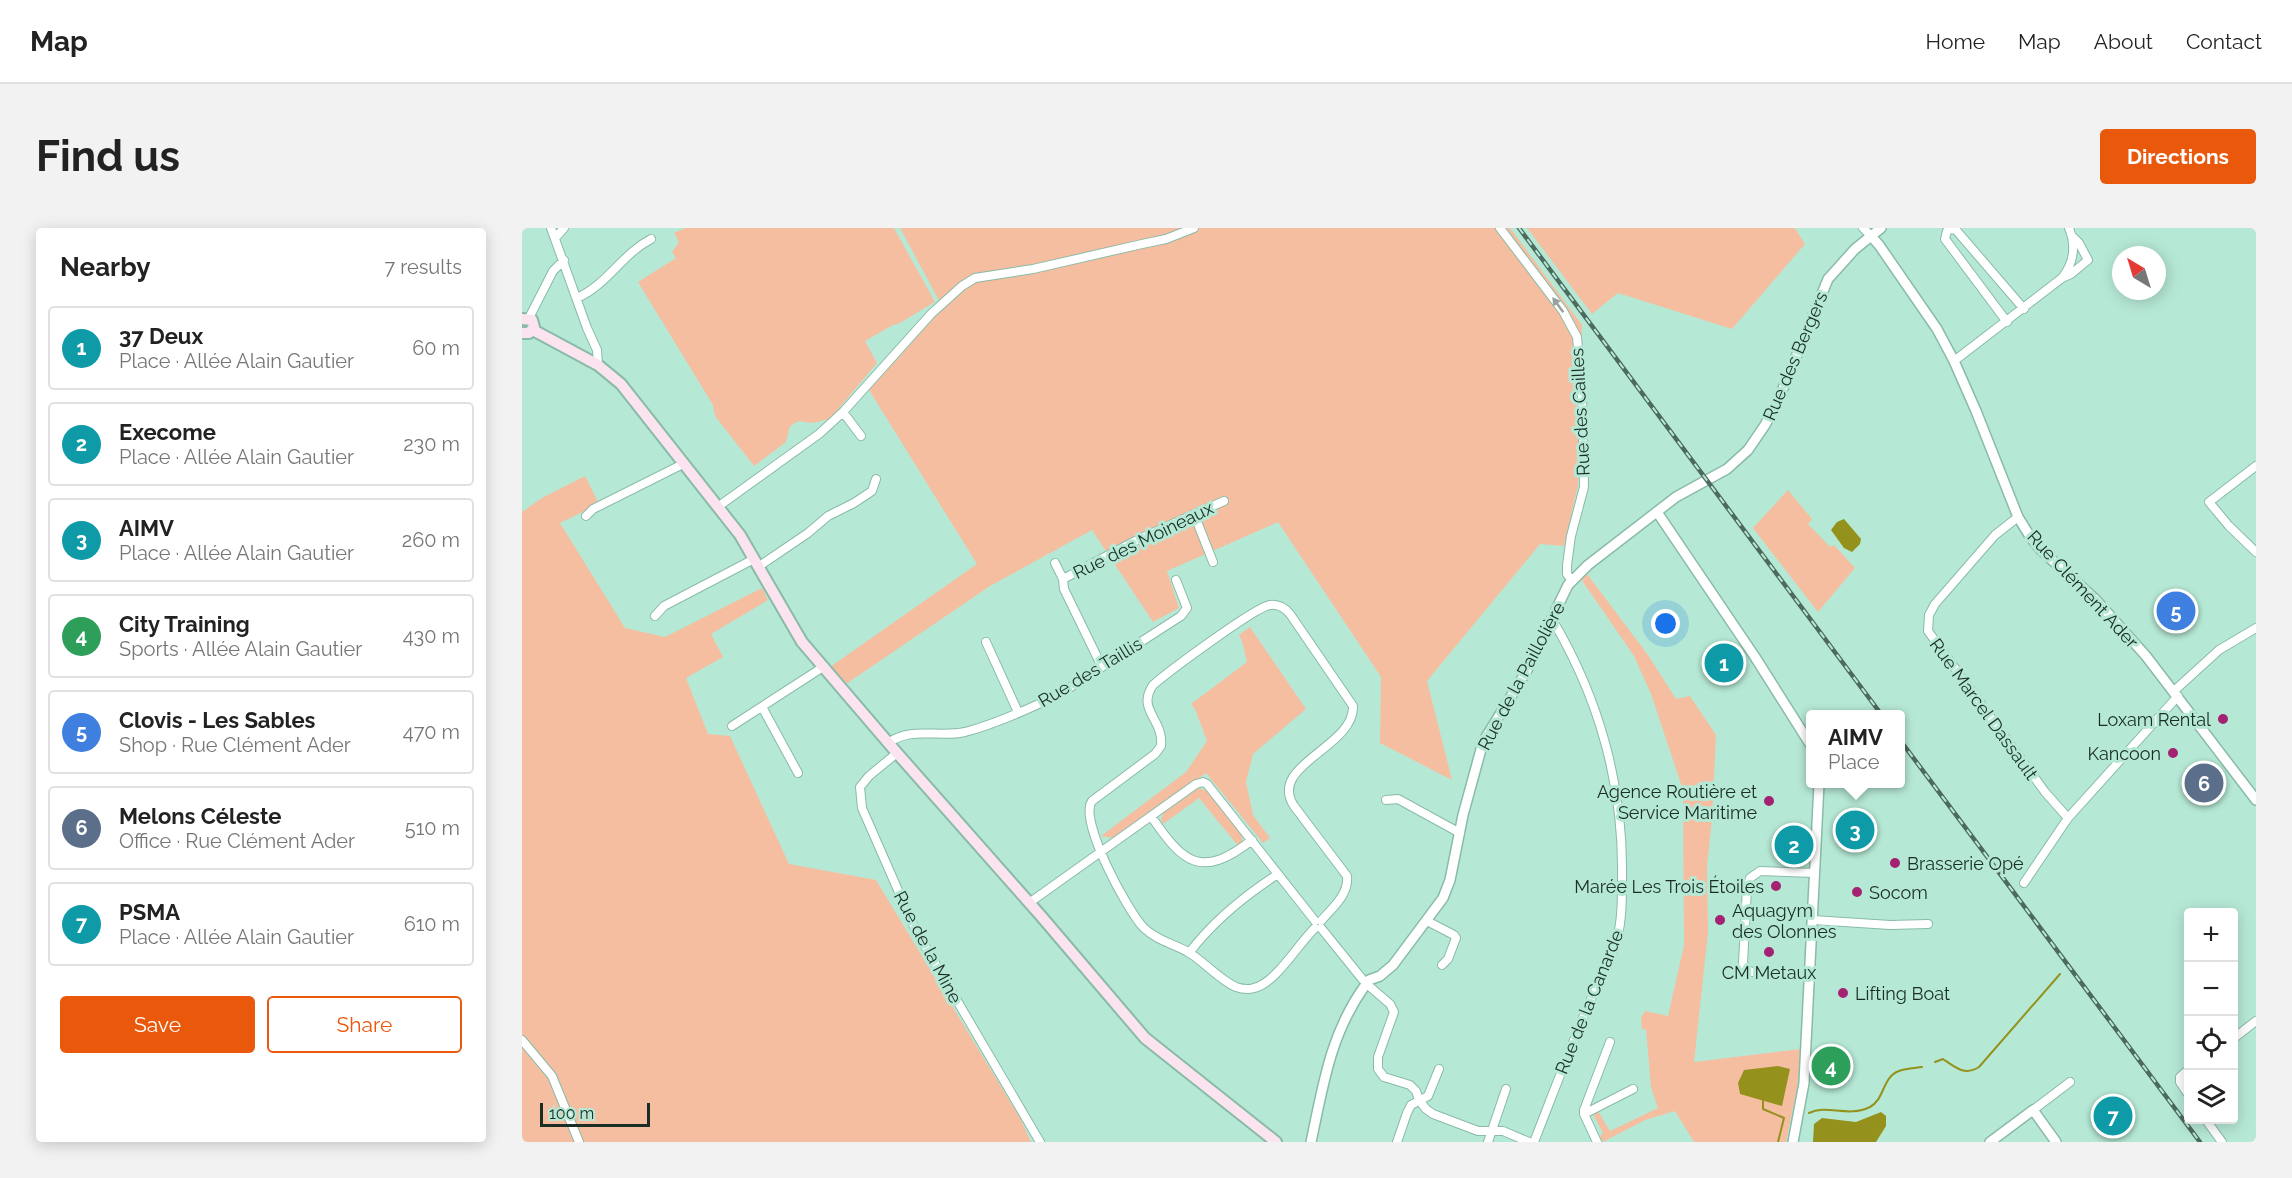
<!DOCTYPE html>
<meta charset="utf-8">
<style>
body{margin:0;font-family:Raleway,sans-serif;background:#f2f2f2;color:#222}
.controls{position:absolute;right:18px;bottom:18px;display:grid;overflow:hidden;border-radius:6px;box-shadow:0 3px 15px #0003}
.controls button{width:54px;height:54px;display:grid;place-items:center;padding:0;border:0;border-bottom:2px solid #e0e0e0;background:#fff;color:#222;font:30px sans-serif}
.compass{position:absolute;left:1590px;top:18px;width:54px;height:54px;border-radius:50%;background:#fff;box-shadow:0 3px 15px #0003;rotate:322deg}
.scale{position:absolute;left:18px;bottom:15px;width:110px;box-sizing:border-box;padding-left:6px;border:3px solid #1a2e26;border-top:0;font-size:16px;line-height:21px;white-space:nowrap;color:#1a2e26;-webkit-text-stroke:4px #b6e9d5;paint-order:stroke}
.you{position:absolute;left:1144px;top:396px;width:21px;height:21px;margin:-15px;border:4px solid #fff;border-radius:50%;background:#1a73e8;box-shadow:0 0 0 9px #1a73e833}
.badge{display:grid;place-items:center;width:39px;height:39px;border-radius:50%;background:#ea580c;color:#fff;font-size:20px;font-weight:700}
.pin{position:absolute;translate:-50% -50%;border:3px solid #fff;box-shadow:0 2px 6px #0006}
.popup{position:absolute;left:1284px;top:482px;width:99px;height:78px;box-sizing:border-box;display:grid;place-content:center;border-radius:6px;background:#fff;filter:drop-shadow(0 2px 4px #0005);font-size:20px;white-space:nowrap;color:#767676}
.popup b{font-size:22px;color:#222}
.popup::after{content:'';position:absolute;left:50%;top:100%;margin-left:-12px;border:12px solid transparent;border-top-color:#fff}
.list{margin:0;padding:0;list-style:none}
h2{display:flex;justify-content:space-between;align-items:center;height:78px;margin:0;padding:0 24px;font-size:26px}
h2 small{font-size:20px;font-weight:400;color:#767676}
.list li{display:grid;grid-template-columns:39px 1fr auto;gap:18px;align-items:center;box-sizing:border-box;height:84px;margin:0 12px 12px;padding:0 12px;border:2px solid #e0e0e0;border-radius:6px}
.list b{display:block;font-size:22px;white-space:nowrap}
.list p{margin:0;font-size:20px;white-space:nowrap;color:#767676}
.list em{font-size:20px;font-style:normal;color:#767676}
.actions{display:flex;gap:12px;padding:18px 24px}
.actions a{flex:1;padding:14px 0;border:2px solid #ea580c;border-radius:6px;text-align:center;font-size:21px;color:#ea580c}
.actions .main{background:#ea580c;color:#fff}
.icon{flex:none;width:33px;height:33px;fill:none;stroke:currentColor;stroke-width:2;stroke-linecap:round;stroke-linejoin:round}
.map{position:relative;flex:none;width:1734px;height:914px;overflow:hidden;border-radius:6px}
header{display:flex;align-items:center;gap:36px;box-sizing:border-box;height:84px;padding:0 30px;background:#fff;border-bottom:2px solid #e0e0e0}
header strong{font-size:28px}
nav{display:flex;gap:33px;margin-inline-start:auto;font-size:21px}
.intro{display:flex;align-items:center;justify-content:space-between;box-sizing:border-box;height:144px;padding:0 36px}
h1{margin:0;font-size:42px}
.button{padding:15px 27px;border-radius:6px;background:#ea580c;color:#fff;font-size:21px;font-weight:700}
main{display:flex;gap:36px;padding:0 36px}
aside{flex:1;background:#fff;border-radius:6px;box-shadow:0 3px 15px #0003}
.map>svg:first-child{display:block}
</style>
<header>
<strong>Map</strong>
<nav><a>Home</a><a>Map</a><a>About</a><a>Contact</a></nav>
</header>
<div class="intro"><h1>Find us</h1><a class="button">Directions</a></div>
<main>
<aside>
<h2>Nearby<small>7 results</small></h2>
<ul class="list">
<li><span class="badge" style="background:#0f9aa8">1</span><div><b>37 Deux</b><p>Place · Allée Alain Gautier</p></div><em>60 m</em></li>
<li><span class="badge" style="background:#0f9aa8">2</span><div><b>Execome</b><p>Place · Allée Alain Gautier</p></div><em>230 m</em></li>
<li><span class="badge" style="background:#0f9aa8">3</span><div><b>AIMV</b><p>Place · Allée Alain Gautier</p></div><em>260 m</em></li>
<li><span class="badge" style="background:#2e9e5b">4</span><div><b>City Training</b><p>Sports · Allée Alain Gautier</p></div><em>430 m</em></li>
<li><span class="badge" style="background:#3f7fe0">5</span><div><b>Clovis - Les Sables</b><p>Shop · Rue Clément Ader</p></div><em>470 m</em></li>
<li><span class="badge" style="background:#5c6f8a">6</span><div><b>Melons Céleste</b><p>Office · Rue Clément Ader</p></div><em>510 m</em></li>
<li><span class="badge" style="background:#0f9aa8">7</span><div><b>PSMA</b><p>Place · Allée Alain Gautier</p></div><em>610 m</em></li>
</ul>
<div class="actions"><a class="main">Save</a><a>Share</a></div>
</aside>
<div class="map">
<svg width="1734" height="914" viewBox="0 0 1734 914">
<rect width="100%" height="100%" fill="#b6e9d5"/>
<path fill="#f5bea1" d="M163,0H372L413,74L376,96L371,97L343,113L355,135L308,191L290,195L277,193L268,198L264,214L232,238L193,188L191,177L116,54L154,30L150,24L157,14L152,5Z
M378,0H988L1060,97L1056,257L1042,318L1018,316L905,453L930,552L858,515L859,449L756,294L645,343L657,380L631,394L570,302L468,358L324,456L308,439L455,336L347,162L421,80Z
M1005,0H1273L1283,16L1210,101L1096,65L1070,86Z
M63,248L77,276L38,295L103,400L143,409L240,360L246,372L189,406L201,429L164,450L186,506L208,508L267,636L354,652L498,890L509,914H0V284L20,270Z
M1266,262L1290,291L1286,296L1308,319L1312,317L1333,340L1296,384L1231,300Z
M1065,346L1126,427L1154,471L1168,468L1194,507L1190,591L1185,638L1186,704L1172,834L1279,821L1275,861L1264,914H1172L1153,883L1123,892L1081,914L1078,908L1081,905L1071,886L1076,883L1088,903L1136,880L1129,859L1124,801L1120,802L1119,790L1123,783L1146,788L1162,717L1161,562L1129,466L1112,428L1059,351Z
M728,399L784,481L731,526L724,554L731,587L748,610L741,615L684,545L591,610L579,608L664,544L685,513L673,481L669,476L725,434L720,413L717,407Z
M677,560L685,563L688,566L720,608V616L717,619L677,570L641,596L639,591L642,584Z"/>
<path fill="#94911d" d="M1322,291L1339,311L1338,316L1330,324L1322,320L1309,302L1315,294Z
M1256,838L1268,841L1260,878L1218,866L1216,855L1222,842Z
M1359,884L1364,888V898L1354,914H1291L1292,896L1300,890L1334,894Z"/>
<g fill="none" stroke-linecap="round" stroke-linejoin="round">
<path stroke="#94911d" stroke-width="2" d="M1413,834L1421,831C1434,840 1443,848 1457,839L1538,746
M1241,873V881L1262,890L1256,914
M1287,885C1305,876 1326,890 1348,879C1363,871 1360,849 1377,843C1384,840 1393,840 1400,839"/>
<defs>
<path id="minor" d="M29,0L65,100L75,122L76,137
M978,0L1041,83L1055,109L1060,167L1062,259L1049,308L1045,337V346L1050,353
M1341,0L1349,8
M34,9L42,0
M1542,49L1549,46L1566,32L1557,15L1550,8
M55,70C85,57 100,26 129,11
M7,90L31,43L42,32
M1485,94L1423,11L1425,3L1429,1L1434,2L1502,81
M1432,133L1540,50C1552,35 1554,17 1547,0
M321,184L339,208
M1734,238L1687,274L1707,298L1734,324
M197,278L297,206L321,184L409,86L440,58L453,50L511,41L620,16L644,11L672,0
M672,286L691,334
M64,288L71,281L161,236
M1496,289L1473,307L1413,376L1407,387L1406,403L1523,564L1546,590
M533,335L541,351L542,361L580,439
M236,339L286,305L306,288L332,275L350,263L354,251
M541,351L617,311L702,273
M133,388L142,378L232,331
M464,414L496,484
M1652,463L1697,422L1734,400
M240,479L276,545
M210,498L301,439
M366,515C390,498 416,510 443,504C474,496 509,480 538,466L659,388L665,380L654,352
M375,525L347,548L338,559L340,580L393,701L518,914
M864,572L876,571L938,605
M629,588C661,635 679,652 730,612
M1502,655L1546,590L1656,468
M507,675L674,556L681,554L685,556L793,693
M1291,692L1368,697L1406,696
M905,693L932,707L934,710L926,731L920,737
M793,700C776,716 754,755 732,760C726,762 720,761 714,759C696,751 683,734 666,724C652,716 634,712 622,700C606,684 556,592 570,573L633,526L639,518C642,491 614,482 631,457C646,444 733,379 748,377C757,376 763,380 768,386L831,478C833,519 745,537 772,578L825,648C827,667 810,680 799,693
M799,700L841,752
M667,725C692,692 722,668 756,646
M1287,748L1230,744L1225,742L1221,735L1225,660L1228,650L1238,643L1293,645
M847,758L868,776L872,784L856,829V841L862,849L888,857L894,863L897,872L904,881L911,886L956,903H981L1007,914
M1712,810L1734,793
M0,812L30,848L57,914
M1666,842L1658,849V854L1666,866
M1511,882L1548,854
M1062,886V882L1088,814
M1062,886L1111,861
M1062,886L1075,914
M1684,892L1700,914
M875,914L885,885L889,877L906,868L917,841
M966,914L984,861
M1012,914C1030,868 1047,823 1066,778C1075,756 1088,734 1095,711C1100,692 1100,671 1100,652C1102,559 1077,470 1030,391"/>
<path id="tertiary" d="M1349,8L1357,17L1415,101L1432,133L1454,183L1496,289L1509,310L1518,321L1574,372L1624,428L1734,572
M1135,284L1233,429L1288,516
M847,752L858,748L871,737L921,670L928,652L941,587L961,514L1004,444L1046,357L1066,337L1154,269L1205,241L1226,222L1243,197L1255,175L1306,51L1333,21L1359,0
M789,914C801,858 808,807 842,759
M1271,914L1282,855L1297,556
M1468,914L1511,882L1534,914"/>
<path id="secondary" d="M0,91L10,92L12,99L7,105H0
M11,102L76,137L99,156L218,307L280,414L375,525L519,688L623,810L754,914"/>
</defs>
<use href="#minor" stroke="#89bba7" stroke-width="10"/>
<use href="#tertiary" stroke="#89bba7" stroke-width="12"/>
<use href="#secondary" stroke="#89bba7" stroke-width="14"/>
<use href="#minor" stroke="#fff" stroke-width="8"/>
<use href="#tertiary" stroke="#fff" stroke-width="9"/>
<use href="#secondary" stroke="#fbe3ef" stroke-width="10"/>
<defs>
<path id="rail" d="M997,0L1359,486
M1378,512L1678,914"/>
</defs>
<use href="#rail" stroke="#4c6a5e" stroke-width="4.5"/>
<use href="#rail" stroke="#b6e9d5" stroke-width="2" stroke-dasharray="7" stroke-linecap="butt"/>
</g>
<defs><path id="oneway-solid" d="M-6-.8H1V-3.2L6.5 0L1 3.2V.8H-6Z" transform="scale(1.5)"/></defs>
<use fill="#98a19d" href="#oneway-solid" transform="translate(1036 77) rotate(-126)"/>
<g fill="#a32272" stroke="#b6e9d5" stroke-width="2">
<circle cx="1701" cy="491" r="6"/>
<circle cx="1651" cy="525" r="6"/>
<circle cx="1247" cy="573" r="6"/>
<circle cx="1373" cy="635" r="6"/>
<circle cx="1254" cy="658" r="6"/>
<circle cx="1335" cy="664" r="6"/>
<circle cx="1198" cy="692" r="6"/>
<circle cx="1247" cy="724" r="6"/>
<circle cx="1321" cy="765" r="6"/>
</g>
<g text-anchor="middle" dominant-baseline="central" stroke-width="6" stroke-linejoin="round" paint-order="stroke">
<g font-size="18" fill="#1a2e26" stroke="#b6e9d5">
<text transform="translate(1273 128) rotate(-67)">Rue des Bergers</text>
<text transform="translate(1058 184) rotate(-93)">Rue des Cailles</text>
<text transform="translate(621 312) rotate(-26)">Rue des Moineaux</text>
<text transform="translate(1561 361) rotate(47)">Rue Clément Ader</text>
<text transform="translate(568 444) rotate(-31)">Rue des Taillis</text>
<text transform="translate(999 448) rotate(-62)">Rue de la Paillolière</text>
<text transform="translate(1462 481) rotate(54)">Rue Marcel Dassault</text>
<text transform="translate(406 719) rotate(62)">Rue de la Mine</text>
<text transform="translate(1067 774) rotate(-68)">Rue de la Canarde</text>
</g>
<g font-size="18" fill="#1a2e26" stroke="#b6e9d5" text-anchor="end">
<text x="1689" y="491">Loxam Rental</text>
<text x="1639" y="525">Kancoon</text>
<text x="1235" y="563">Agence Routière et<tspan x="1235" dy="21">Service Maritime</tspan></text>
<text x="1385" y="635" text-anchor="start">Brasserie Opé</text>
<text x="1242" y="658">Marée Les Trois Étoiles</text>
<text x="1347" y="664" text-anchor="start">Socom</text>
<text x="1210" y="682" text-anchor="start">Aquagym<tspan x="1210" dy="21">des Olonnes</tspan></text>
<text x="1247" y="744" text-anchor="middle">CM Metaux</text>
<text x="1333" y="765" text-anchor="start">Lifting Boat</text>
</g>
</g>
</svg>
<div class="controls">
<button>+</button>
<button>−</button>
<button><svg class="icon" aria-label="locate" viewBox="0 0 24 24"><circle cx="12" cy="12" r="6"/><path d="M12 2v4M12 18v4M2 12h4M18 12h4"/></svg></button>
<button><svg class="icon" aria-label="layers" viewBox="0 0 24 24"><path d="M12 4l9 5-9 5-9-5zM3 14l9 5 9-5"/></svg></button>
</div>
<svg class="compass" viewBox="-18 -18 36 36"><path d="M0-13l5 13h-10z" fill="#e53935"/><path d="M0 13l5-13h-10z" fill="#767676"/></svg>
<div class="scale">100 m</div>
<div class="you"></div>
<div class="pin badge" style="left:1202px;top:435px;background:#0f9aa8">1</div>
<div class="pin badge" style="left:1272px;top:617px;background:#0f9aa8">2</div>
<div class="pin badge" style="left:1333px;top:602px;background:#0f9aa8">3</div>
<div class="popup"><b>AIMV</b>Place</div>
<div class="pin badge" style="left:1309px;top:838px;background:#2e9e5b">4</div>
<div class="pin badge" style="left:1654px;top:383px;background:#3f7fe0">5</div>
<div class="pin badge" style="left:1682px;top:555px;background:#5c6f8a">6</div>
<div class="pin badge" style="left:1591px;top:888px;background:#0f9aa8">7</div>
</div>
</main>
